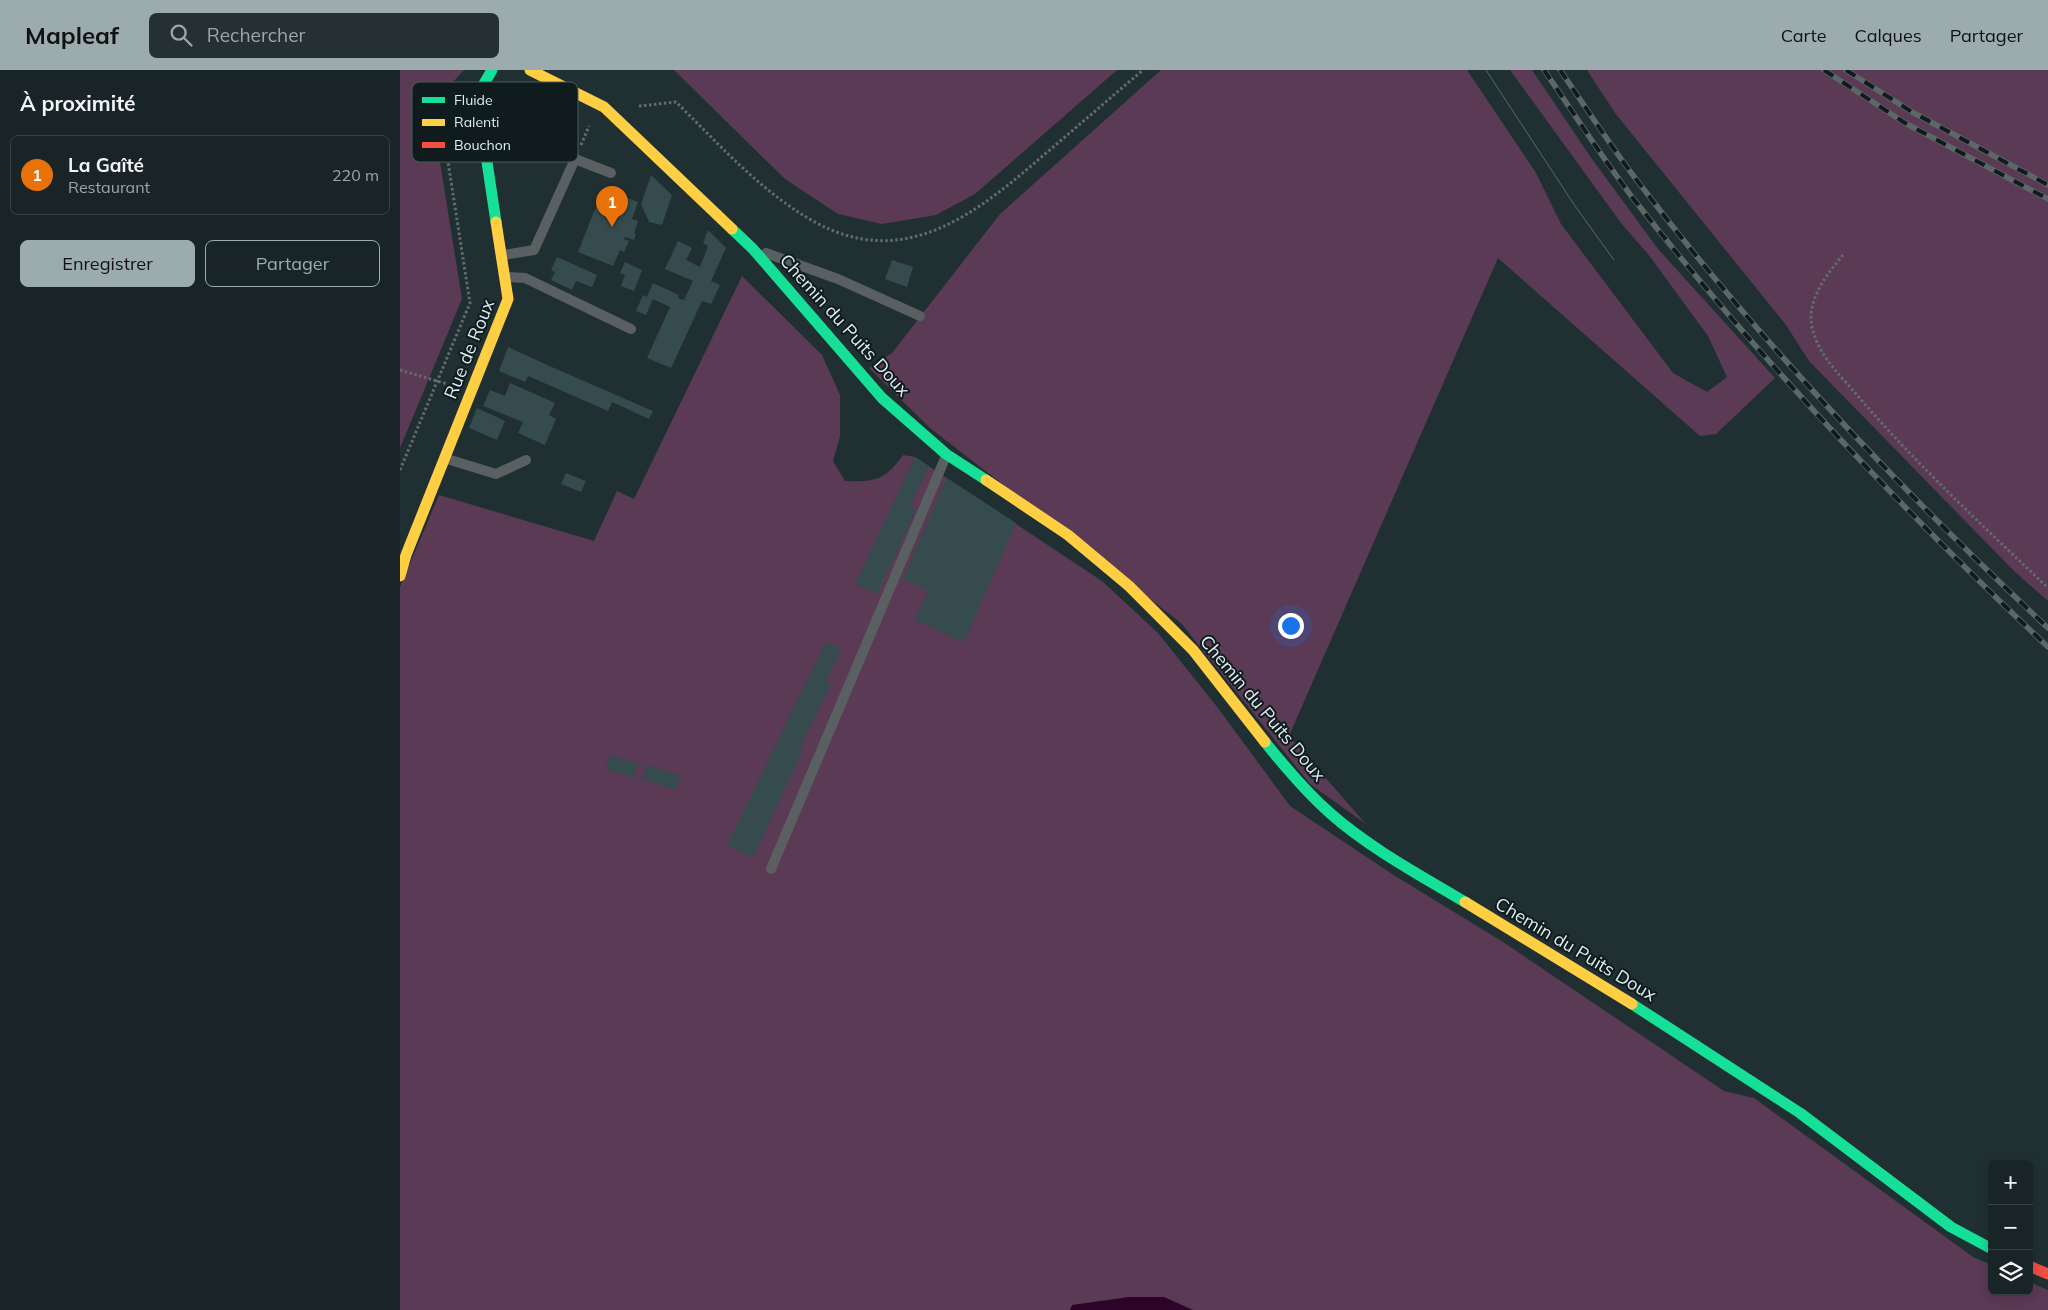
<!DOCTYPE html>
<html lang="fr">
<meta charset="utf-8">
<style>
body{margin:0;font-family:Mulish,sans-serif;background:#253032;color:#f1f3f6}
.controls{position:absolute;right:15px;bottom:15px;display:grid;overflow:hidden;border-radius:8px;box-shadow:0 2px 12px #0003}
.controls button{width:45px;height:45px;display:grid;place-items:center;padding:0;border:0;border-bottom:1px solid #364143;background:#182426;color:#f1f3f6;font:25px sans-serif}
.you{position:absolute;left:890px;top:555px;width:18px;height:18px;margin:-12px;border:4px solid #fff;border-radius:50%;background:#1a73e8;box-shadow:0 0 0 8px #1a73e833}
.badge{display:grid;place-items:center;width:32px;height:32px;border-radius:50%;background:#9cacae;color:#fff;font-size:16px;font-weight:700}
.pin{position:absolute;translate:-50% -41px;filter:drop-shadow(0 1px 2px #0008)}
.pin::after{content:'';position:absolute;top:26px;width:18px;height:15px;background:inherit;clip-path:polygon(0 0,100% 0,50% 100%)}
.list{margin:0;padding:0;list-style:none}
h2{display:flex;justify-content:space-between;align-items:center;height:65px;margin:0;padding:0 20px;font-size:21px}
h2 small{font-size:16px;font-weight:400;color:#9fa4a7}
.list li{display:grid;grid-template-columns:32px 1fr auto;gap:15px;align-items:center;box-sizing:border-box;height:80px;margin:0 10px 10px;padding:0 10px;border:1px solid #364143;border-radius:8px}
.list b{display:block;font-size:19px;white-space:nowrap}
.list p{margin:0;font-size:16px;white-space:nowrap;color:#9fa4a7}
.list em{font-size:16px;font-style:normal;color:#9fa4a7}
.actions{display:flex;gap:10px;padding:15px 20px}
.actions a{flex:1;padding:11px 0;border:1px solid #9cacae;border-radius:8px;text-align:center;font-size:18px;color:#9cacae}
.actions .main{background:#9cacae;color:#111}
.icon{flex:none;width:28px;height:28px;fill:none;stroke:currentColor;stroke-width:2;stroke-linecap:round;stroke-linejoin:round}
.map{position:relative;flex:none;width:1648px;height:1240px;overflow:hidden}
header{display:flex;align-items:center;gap:30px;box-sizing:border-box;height:70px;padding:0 25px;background:#9cacae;color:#111}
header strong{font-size:24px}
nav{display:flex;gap:28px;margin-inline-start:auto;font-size:18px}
.search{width:350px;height:45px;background:#253032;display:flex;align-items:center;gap:12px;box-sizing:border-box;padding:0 18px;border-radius:8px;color:#9fa4a7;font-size:19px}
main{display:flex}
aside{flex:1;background:#182426}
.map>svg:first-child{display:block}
</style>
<header>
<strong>Mapleaf</strong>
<div class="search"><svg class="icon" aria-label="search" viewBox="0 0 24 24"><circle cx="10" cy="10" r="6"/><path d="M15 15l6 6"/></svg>Rechercher</div>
<nav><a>Carte</a><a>Calques</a><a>Partager</a></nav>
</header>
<main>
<aside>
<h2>À proximité<small></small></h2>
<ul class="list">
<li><span class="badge" style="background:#e8710a">1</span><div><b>La Gaîté</b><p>Restaurant</p></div><em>220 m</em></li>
</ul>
<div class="actions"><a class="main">Enregistrer</a><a>Partager</a></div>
</aside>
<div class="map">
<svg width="1648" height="1240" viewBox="0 0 1648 1240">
<rect width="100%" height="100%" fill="#203032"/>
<path fill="#5a3a55" d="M0,0H64L31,36L62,229L0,378Z
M274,0H717L575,124L536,145L482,154L438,144L385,109Z
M761,0H1067L1136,103L1161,154L1273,303L1307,322L1327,307L1308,266L1248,184L1221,153L1110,0H1132L1192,89L1258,179L1375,308L1316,364L1300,366L1098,188L889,666L966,754L910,714L781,553L530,358L469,298L492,283L600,144Z
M1187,0H1648V531L1614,501L1409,291L1386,255L1215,43Z
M342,206L422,285L440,325V366L433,391L445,411C476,412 485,410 503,385L515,387L702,511L758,563L818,638L890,736L992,804L1103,872L1324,1021L1354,1028L1573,1187L1592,1195V1221H1629V1212L1648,1220V1240H0V517L39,425L194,471L217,421L234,429Z"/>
<path fill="#2c0427" d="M729,1227H764L793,1240H670L672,1235Z"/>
<path fill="#354b4e" d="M251,105L272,125L262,155L249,152L241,134Z
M203,119L238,132L232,149L238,151L234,163L236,164L234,170L225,167L224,169L229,171L224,182L220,180L213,196L178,182Z
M308,160L326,178L311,211L320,215L311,234L302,231L271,298L247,288L270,237L253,229L246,245L236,241L243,225L247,227L253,213L279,225L278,228L284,230L293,211L265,199L278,171L292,178L286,190L300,197L308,176L303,173Z
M157,187L197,205L192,217L176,211L172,220L151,210L155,202L151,200Z
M492,190L513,197L507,217L485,209Z
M225,192L242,200L234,221L221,216L225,205L220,203Z
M108,277L154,298L253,341L249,349L212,332L208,341L128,306L125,312L99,301Z
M110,313L155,333L149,345L156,349L145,375L118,363L123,352L83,336L90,320L105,326Z
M77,338L105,351L97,370L69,358Z
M515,387L529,396L510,437L516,440L477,524L455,514Z
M166,403L186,411L181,422L161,414Z
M547,408L616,453L564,572L515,550L528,521L503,509Z
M426,572L441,579L426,613L431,614L400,678L403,680L353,787L327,775Z
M210,685L238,694L233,708L205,699Z
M247,695L280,706L276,720L242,709Z"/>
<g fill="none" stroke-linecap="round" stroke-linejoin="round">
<path stroke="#636b6c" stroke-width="3" stroke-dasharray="2.5 2.5" stroke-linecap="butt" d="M239,36L276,32C319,74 360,121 413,151C505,203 578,142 645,84C678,56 710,28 743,0
M181,75L189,56
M1443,185C1428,203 1406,230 1412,256C1417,284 1440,305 1457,325C1516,394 1583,456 1648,518
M0,300L47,314
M0,400L70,233L39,34L54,20"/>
<path stroke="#5a6061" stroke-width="10" d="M366,183L438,209L520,246
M103,185L134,180L175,89L211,103
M106,207L125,208L231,259
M47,389L96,404L126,390
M371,799L546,386"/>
<path stroke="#16e098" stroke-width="11" d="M92,0L81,19L78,32L96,152
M332,159L353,179L482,328L546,384L586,410
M865,672C885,697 907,723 931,744C971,779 1020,805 1065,832
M1232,934L1400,1043L1551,1157L1592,1179"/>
<path stroke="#ffcf43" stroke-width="11" d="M130,0L204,37L332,159
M586,410L668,465L729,516L793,580L865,672
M0,506L6,485L108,229L96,152
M1065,832L1232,934"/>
<path stroke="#f24e42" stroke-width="11" d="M1629,1196L1648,1204"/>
<path stroke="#5c6768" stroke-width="1" d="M1086,0L1175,136L1214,190"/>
<defs>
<path id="rail" d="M1144,0C1173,42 1201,86 1232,127C1358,288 1499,437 1648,577
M1160,0C1187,39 1213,80 1242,117C1363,276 1503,422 1648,558
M1424,0L1505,53L1648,129
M1446,0L1512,42L1648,115"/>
</defs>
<use href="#rail" stroke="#5c6768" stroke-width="5.5"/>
<use href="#rail" stroke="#0f1b1d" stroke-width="4" stroke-dasharray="11" stroke-linecap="butt"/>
</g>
<g text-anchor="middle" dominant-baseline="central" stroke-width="4" stroke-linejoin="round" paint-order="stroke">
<g font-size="18" fill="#deeef1" stroke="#0f1b1d">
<text transform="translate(445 255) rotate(48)">Chemin du Puits Doux</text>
<text transform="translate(69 279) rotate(-68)">Rue de Roux</text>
<text transform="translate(863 638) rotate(50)">Chemin du Puits Doux</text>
<text transform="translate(1176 879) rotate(31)">Chemin du Puits Doux</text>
</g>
</g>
<rect x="12" y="12" width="166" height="80" rx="8" fill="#0f1b1d" stroke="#4d5a5d" stroke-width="1"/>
<rect x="22" y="27" width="23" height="6" fill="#16e098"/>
<rect x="22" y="49" width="23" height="7" fill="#ffcf43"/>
<rect x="22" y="72" width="23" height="6" fill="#f24e42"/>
<g font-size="14" fill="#deeef1">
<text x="54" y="35">Fluide</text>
<text x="54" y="57">Ralenti</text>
<text x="54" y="80">Bouchon</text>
</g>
</svg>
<div class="controls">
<button>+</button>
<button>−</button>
<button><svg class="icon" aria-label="layers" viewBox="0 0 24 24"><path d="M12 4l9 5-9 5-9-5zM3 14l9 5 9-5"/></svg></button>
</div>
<div class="you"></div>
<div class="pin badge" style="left:212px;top:157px;background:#e8710a">1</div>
</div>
</main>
